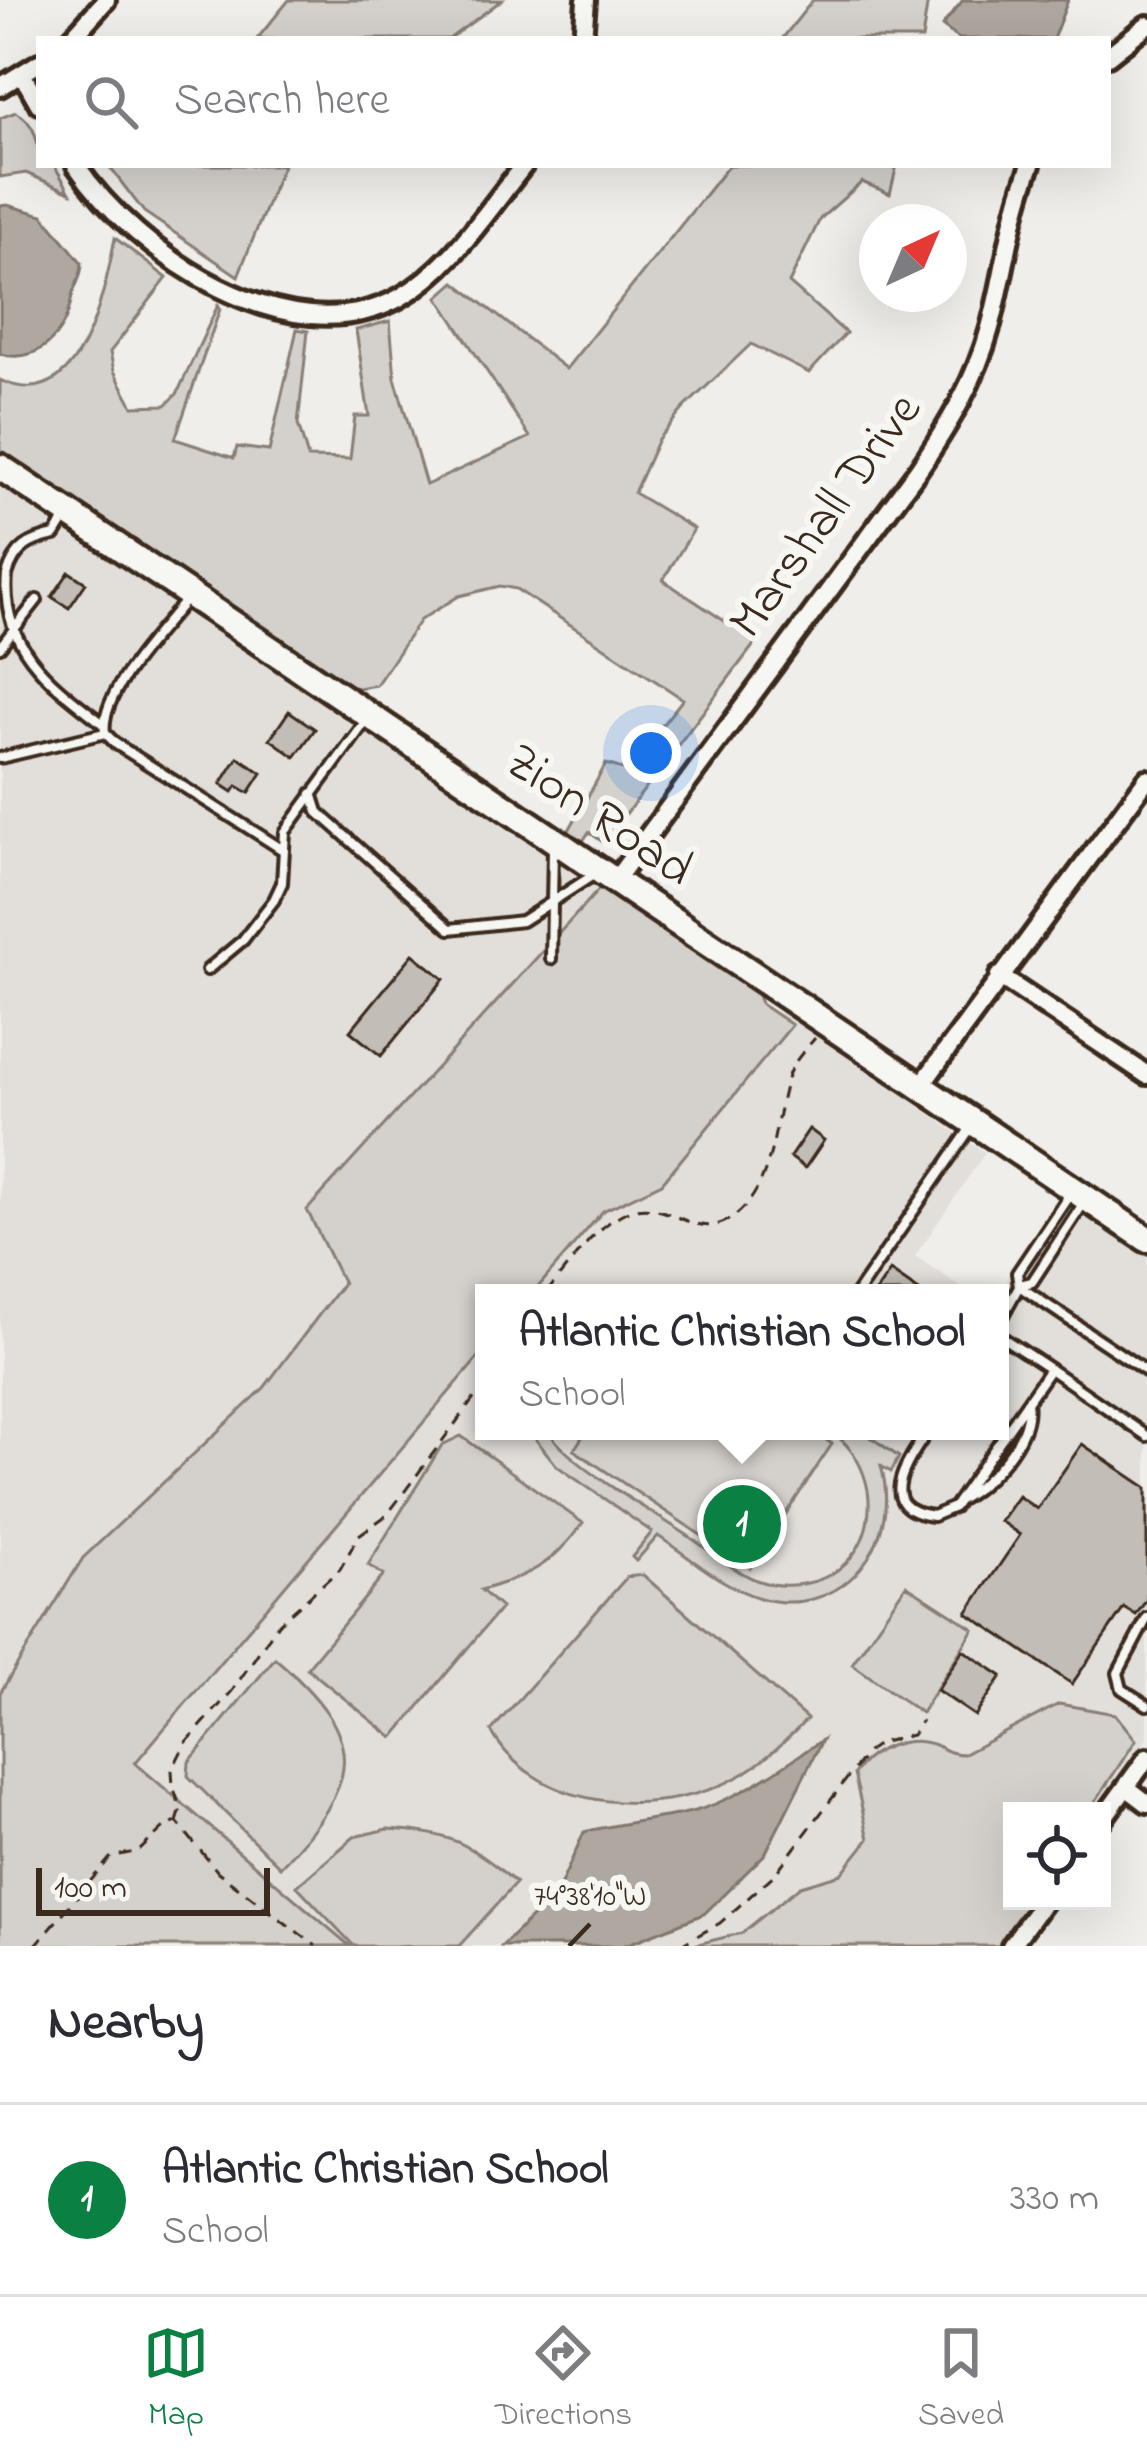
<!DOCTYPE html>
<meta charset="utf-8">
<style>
body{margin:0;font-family:"Indie Flower",sans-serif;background:#f7f7f7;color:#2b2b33}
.controls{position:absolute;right:36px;bottom:36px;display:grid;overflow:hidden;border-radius:0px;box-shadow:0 12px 48px #0002}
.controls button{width:108px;height:108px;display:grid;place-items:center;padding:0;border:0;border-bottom:3px solid #e1e1e2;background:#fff;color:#2b2b33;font:60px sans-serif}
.compass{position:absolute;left:859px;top:204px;width:108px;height:108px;border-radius:50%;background:#fff;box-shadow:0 12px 48px #0002;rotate:44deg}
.scale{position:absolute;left:36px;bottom:30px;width:234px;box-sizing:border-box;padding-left:12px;border:6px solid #3b2a1e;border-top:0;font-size:33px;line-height:42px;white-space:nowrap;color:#3b2a1e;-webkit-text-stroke:9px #f6f6f2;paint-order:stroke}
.you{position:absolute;left:651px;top:753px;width:42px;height:42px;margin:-30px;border:9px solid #fff;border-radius:50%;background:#1a73e8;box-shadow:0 0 0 18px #1a73e833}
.badge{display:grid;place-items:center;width:78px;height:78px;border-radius:50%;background:#0b8043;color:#fff;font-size:39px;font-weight:700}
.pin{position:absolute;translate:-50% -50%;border:6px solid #fff;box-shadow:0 3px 12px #0006}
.popup{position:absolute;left:475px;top:1284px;width:534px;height:156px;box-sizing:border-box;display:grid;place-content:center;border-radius:0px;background:#fff;filter:drop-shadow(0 3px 9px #0005);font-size:39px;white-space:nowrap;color:#7c7c81}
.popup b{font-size:45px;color:#2b2b33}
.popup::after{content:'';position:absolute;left:50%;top:100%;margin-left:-24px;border:24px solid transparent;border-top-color:#fff}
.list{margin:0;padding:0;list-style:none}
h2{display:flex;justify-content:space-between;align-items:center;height:156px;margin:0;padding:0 48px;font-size:51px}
h2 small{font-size:39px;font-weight:400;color:#7c7c81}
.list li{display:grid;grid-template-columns:78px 1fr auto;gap:36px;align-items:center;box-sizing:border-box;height:192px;padding:0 48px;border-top:3px solid #e1e1e2}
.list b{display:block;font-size:45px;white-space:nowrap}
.list p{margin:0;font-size:39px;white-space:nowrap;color:#7c7c81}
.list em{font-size:39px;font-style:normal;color:#7c7c81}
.icon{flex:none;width:66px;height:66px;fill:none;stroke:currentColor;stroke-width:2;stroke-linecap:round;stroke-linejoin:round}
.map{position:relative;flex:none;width:1147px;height:1946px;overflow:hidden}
.search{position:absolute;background:#fff;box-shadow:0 12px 48px #0002;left:36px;right:36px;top:36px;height:132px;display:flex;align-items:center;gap:30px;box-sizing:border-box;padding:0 42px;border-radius:0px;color:#7c7c81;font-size:45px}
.sheet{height:348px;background:#fff}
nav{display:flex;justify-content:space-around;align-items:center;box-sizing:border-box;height:168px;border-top:3px solid #e1e1e2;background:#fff;font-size:33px;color:#7c7c81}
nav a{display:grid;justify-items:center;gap:6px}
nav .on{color:#0b8043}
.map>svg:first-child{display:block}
</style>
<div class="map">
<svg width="1147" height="1946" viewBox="0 0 1147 1946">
<rect width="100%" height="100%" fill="#efeeea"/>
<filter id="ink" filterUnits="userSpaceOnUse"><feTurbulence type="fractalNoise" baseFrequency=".00833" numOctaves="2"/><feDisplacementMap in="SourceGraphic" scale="24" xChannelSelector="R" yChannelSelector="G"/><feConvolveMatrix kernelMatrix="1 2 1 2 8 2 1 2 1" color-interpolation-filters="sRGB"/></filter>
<g filter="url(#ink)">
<path fill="#e2dfdb" d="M0,469L653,920L0,1819Z
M782,1010L985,1153L915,1256L970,1293H533L603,1211L662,1183Z
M1060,1197L1147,1256V1739L1093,1811H1012L854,1774L869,1839L841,1874L799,1886L742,1933L690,1946H350L134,1764L484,1351V1431H1000V1294L1013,1267Z"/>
<path fill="#d4d1cc" stroke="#887e75" stroke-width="3" d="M289,0H502L449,39H257Z
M813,0H928L922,39H782Z
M16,112C36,123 39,143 39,165H54L70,192L26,173L0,177V118Z
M108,165H283L238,276L144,212Z
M729,165H897L890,194L862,182L820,219L789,283L846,333L809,373L751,344L684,408L658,439L634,493L694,529L663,580L756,642L604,843L589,832L583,841L568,832L606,764L626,770L683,699L516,589L500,586L459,596L420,620L376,685L351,689L0,451V380C81,419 105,290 115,238L167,278L110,352L114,371L133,406L166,405L177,394L218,305L220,309L175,439L234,458L237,447L269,451L297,329L308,331L298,424L308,458L350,459L355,416H369L356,330L390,321L395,378L426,485L530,437L438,297L455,282L566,369Z
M602,886L757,992L761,1004L792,1025L662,1183L603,1211L533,1293H484V1351L135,1763L350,1946H0V1693L83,1558L264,1388L343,1283L307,1210Z
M529,1431H548C573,1468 648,1509 687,1535C709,1550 732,1570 756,1580C767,1584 780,1586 792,1585C876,1581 895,1478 831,1431H862L899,1457L891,1472L881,1466C903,1542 843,1621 760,1598C724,1588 690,1557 658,1536L636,1561L632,1557L652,1532L557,1466Z
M586,1431H813L832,1444L750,1568L574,1450Z
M461,1436L583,1523C552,1565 530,1576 481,1590L501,1608L393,1738L307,1668L384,1575L368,1565L442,1445Z
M643,1575L807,1719C788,1739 767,1759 743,1774C668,1819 538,1815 491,1731L627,1577Z
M906,1585L974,1629L921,1713L852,1664Z
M275,1658C369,1739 362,1781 280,1867L188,1776L189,1762Z
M1059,1704L1115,1714L1136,1740L1089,1811H1012V1901H1030L1000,1946H690L742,1933L800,1886L841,1874L869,1839L854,1774C870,1749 906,1734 935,1745C947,1750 951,1754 964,1754Z
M388,1829C449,1832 470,1843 516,1883L459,1946H354L297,1886L354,1837Z"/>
<path fill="#afa8a1" stroke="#81766d" stroke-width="3" d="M963,0H1068L1053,39H959L942,26Z
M7,205L43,215L82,263C82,279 73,287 71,301C64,336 38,364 0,354V206Z
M822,1740L765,1854L704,1914L623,1946H502L557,1893L584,1832C618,1823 653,1820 687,1813C736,1802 781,1767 822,1740Z"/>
<path fill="#c2bdb7" stroke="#3b2a1e" stroke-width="3" d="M69,572L86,583L69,608L52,597Z
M289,711L315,729L295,757L270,739Z
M238,757L262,773L249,793L237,786L233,792L221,784Z
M413,954L444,979L381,1056L350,1031Z
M809,1129L824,1140L805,1168L790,1157Z
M890,1271L922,1293H875Z
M1082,1444L1147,1488V1599L1136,1615L1124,1608L1072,1684L967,1613L1020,1535L1000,1521L1018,1496L1037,1509Z
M963,1650L1002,1676L975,1716L937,1690Z"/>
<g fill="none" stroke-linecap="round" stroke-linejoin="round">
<defs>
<path id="lane" d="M65,519L55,535C30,540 15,548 7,575C0,648 53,685 102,723
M189,596C164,628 99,692 105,733L116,744L283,850
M0,647L37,600
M0,758L105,733
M312,793L318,812L450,929L522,921L598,872
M551,959L553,848
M207,970L243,940L274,900L282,883L285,832L366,721
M1020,1285L1032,1282L1083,1204
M1019,1286L1147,1372
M857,1293L972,1126
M1000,1321L1019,1286L1017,1273L1072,1191
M1050,1369L1147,1436
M928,1431C909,1459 872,1509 933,1516L954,1507L1050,1369L1000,1336
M958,1501C988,1485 1033,1438 1027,1402
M1147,1618L1118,1673L1122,1689L1147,1705"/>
<path id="street" d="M71,39L106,0
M583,39L586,0
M1108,56L1147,25
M22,74L39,104
M0,87L39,63
M76,165C136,254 289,358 399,298C451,269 487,211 524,165
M614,882L918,470C948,426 976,380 990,328C1005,274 1010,217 1031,165
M999,976L1147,1075
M920,1087L1147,779
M1126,1787L1147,1803
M1102,1820L1147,1758
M1011,1946L1044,1901"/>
<path id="secondary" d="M0,467L1147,1239"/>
</defs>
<use href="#lane" stroke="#3b2a1e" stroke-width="16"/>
<use href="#street" stroke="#3b2a1e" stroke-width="26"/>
<use href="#secondary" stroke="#3b2a1e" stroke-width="33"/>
<path stroke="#3b2a1e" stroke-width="3" stroke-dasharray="12 9" stroke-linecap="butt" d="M546,1293C569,1266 592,1229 624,1213C668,1192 695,1249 737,1214C775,1182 774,1119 788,1076C792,1063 806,1049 815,1038
M177,1822L181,1809L173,1786L172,1770L185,1744L232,1691L278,1624L340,1569L359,1535L387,1515L484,1385
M35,1946L111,1857L139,1851L164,1827L177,1822L218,1872L316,1946
M679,1946L720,1923L775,1874L867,1752L879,1743L912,1735L922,1720"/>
<use href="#lane" stroke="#f6f6f2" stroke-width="8"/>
<use href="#street" stroke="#f6f6f2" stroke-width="16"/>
<use href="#secondary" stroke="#f6f6f2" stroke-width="24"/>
</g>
</g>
<path fill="none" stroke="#3b2a1e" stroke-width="4.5" d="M569,1946L590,1924"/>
<g text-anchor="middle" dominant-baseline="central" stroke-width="12" stroke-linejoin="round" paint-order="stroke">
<g font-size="51" fill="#3b2a1e" stroke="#f6f6f2">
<text transform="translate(827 517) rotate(-54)">Marshall Drive</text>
<text transform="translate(598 817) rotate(34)">Zion Road</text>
</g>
</g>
<g font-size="30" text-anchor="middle" fill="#3b2a1e" stroke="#f6f6f2" stroke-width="12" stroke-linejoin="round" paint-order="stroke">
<text x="590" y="1905">74°38'10"W</text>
</g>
</svg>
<div class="controls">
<button><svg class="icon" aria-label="locate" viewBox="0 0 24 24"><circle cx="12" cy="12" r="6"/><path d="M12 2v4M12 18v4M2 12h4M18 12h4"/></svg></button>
</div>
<svg class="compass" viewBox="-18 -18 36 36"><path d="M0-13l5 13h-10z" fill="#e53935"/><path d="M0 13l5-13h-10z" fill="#7c7c81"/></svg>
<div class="scale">100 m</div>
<div class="you"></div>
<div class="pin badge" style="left:742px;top:1524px">1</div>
<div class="popup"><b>Atlantic Christian School</b>School</div>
<div class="search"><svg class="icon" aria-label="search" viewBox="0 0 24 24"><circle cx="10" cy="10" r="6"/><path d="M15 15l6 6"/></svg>Search here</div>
</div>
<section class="sheet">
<h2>Nearby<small></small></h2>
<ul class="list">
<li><span class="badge">1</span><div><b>Atlantic Christian School</b><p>School</p></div><em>330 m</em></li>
</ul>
</section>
<nav>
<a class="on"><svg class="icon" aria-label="map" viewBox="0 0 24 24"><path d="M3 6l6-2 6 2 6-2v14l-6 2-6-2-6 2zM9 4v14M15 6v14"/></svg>Map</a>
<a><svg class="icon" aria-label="directions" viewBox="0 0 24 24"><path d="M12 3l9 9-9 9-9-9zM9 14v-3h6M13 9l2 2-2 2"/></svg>Directions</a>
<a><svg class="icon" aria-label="saved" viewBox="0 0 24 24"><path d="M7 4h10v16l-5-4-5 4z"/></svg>Saved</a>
</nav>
